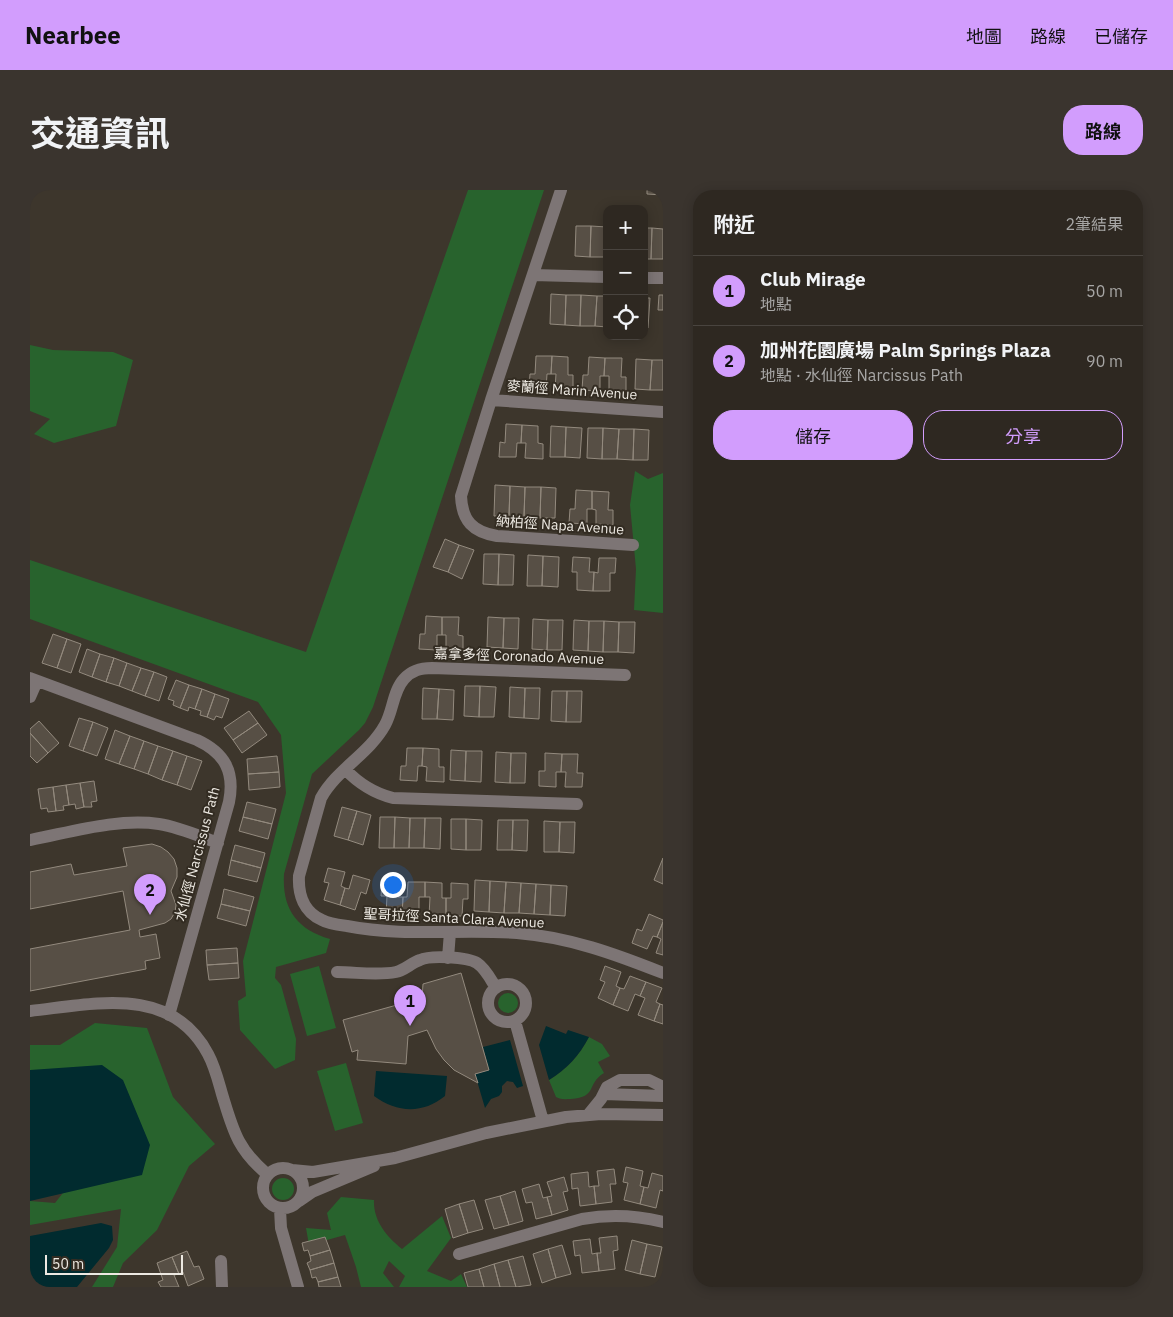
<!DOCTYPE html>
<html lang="zh-TW">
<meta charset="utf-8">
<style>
body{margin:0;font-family:"IBM Plex Sans","Noto Sans TC",sans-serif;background:#3a342e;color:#f1f3f6}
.controls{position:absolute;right:15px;top:15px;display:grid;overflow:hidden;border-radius:10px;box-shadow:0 2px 12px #0003}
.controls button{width:45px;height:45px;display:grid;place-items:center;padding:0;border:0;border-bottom:1px solid #49443f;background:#2e2821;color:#f1f3f6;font:25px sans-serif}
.scale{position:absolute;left:15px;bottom:12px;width:138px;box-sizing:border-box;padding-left:5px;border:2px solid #ede9e2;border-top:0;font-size:14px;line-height:18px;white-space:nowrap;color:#ede9e2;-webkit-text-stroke:4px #332c22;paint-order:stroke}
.you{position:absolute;left:362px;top:694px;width:18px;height:18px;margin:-12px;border:4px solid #fff;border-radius:50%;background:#1a73e8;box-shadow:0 0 0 8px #1a73e833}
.badge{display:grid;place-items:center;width:32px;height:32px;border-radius:50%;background:#d29dfd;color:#111;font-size:16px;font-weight:700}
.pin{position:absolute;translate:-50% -41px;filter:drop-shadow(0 1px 2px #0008)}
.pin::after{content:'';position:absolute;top:26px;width:18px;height:15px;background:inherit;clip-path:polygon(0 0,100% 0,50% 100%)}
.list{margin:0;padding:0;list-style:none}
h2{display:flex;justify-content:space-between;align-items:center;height:65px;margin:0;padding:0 20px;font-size:21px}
h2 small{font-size:16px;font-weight:400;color:#a7a6a5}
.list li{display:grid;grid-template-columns:32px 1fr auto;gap:15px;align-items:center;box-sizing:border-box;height:70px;padding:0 20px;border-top:1px solid #49443f}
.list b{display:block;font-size:19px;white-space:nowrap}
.list p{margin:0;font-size:16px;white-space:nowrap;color:#a7a6a5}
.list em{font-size:16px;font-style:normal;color:#a7a6a5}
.actions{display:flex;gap:10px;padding:15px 20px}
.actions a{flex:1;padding:11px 0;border:1px solid #d29dfd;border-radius:20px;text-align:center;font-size:18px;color:#d29dfd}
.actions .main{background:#d29dfd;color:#111}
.icon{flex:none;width:28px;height:28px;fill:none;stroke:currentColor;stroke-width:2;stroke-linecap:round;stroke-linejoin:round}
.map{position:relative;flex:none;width:633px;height:1097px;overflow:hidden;border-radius:20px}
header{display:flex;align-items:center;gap:30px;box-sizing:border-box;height:70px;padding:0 25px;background:#d29dfd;color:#111}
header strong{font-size:24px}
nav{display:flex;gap:28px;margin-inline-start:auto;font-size:18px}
.intro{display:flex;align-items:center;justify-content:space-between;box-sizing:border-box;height:120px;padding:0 30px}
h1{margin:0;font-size:35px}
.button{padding:12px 22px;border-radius:20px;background:#d29dfd;color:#111;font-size:18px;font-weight:700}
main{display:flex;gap:30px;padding:0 30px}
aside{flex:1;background:#2e2821;border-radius:20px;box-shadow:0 2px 12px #0003}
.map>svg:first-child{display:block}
</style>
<header>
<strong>Nearbee</strong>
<nav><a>地圖</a><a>路線</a><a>已儲存</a></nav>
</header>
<div class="intro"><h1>交通資訊</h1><a class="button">路線</a></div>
<main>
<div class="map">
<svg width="633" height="1097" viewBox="0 0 633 1097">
<rect width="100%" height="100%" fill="#3d362c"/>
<path fill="#28632d" d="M438,0H514L343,517L335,533L329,540L282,584L254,684C252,718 266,739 300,749L296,763L246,777L245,788L251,795L266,849L265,870L245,879L210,840L208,811L216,806L213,771L256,603L251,545L228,512L0,429V370L276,462Z
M0,155L23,160L83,162L103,170L86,236L24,253L4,244L20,229L0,221Z
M605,281L618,289L633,283V423L604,420L606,379L600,315Z
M289,776L306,838L277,846L260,784Z
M468 813a10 10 0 1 1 20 0a10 10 0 1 1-20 0Z
M65,833L117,838L143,907L185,954L159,976L127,1040L93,1073L83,1097H62L87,1057L91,1019L0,1035V1011L25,1013L47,985L48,892L0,880V855H30Z
M559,847L572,854L580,866L568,872L574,883C556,894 568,907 541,909C536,909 531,910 526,907L519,890C537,879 549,866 559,847Z
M316,873L333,933L305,941L287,881Z
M242 999a11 11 0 1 1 22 0a11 11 0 1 1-22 0Z
M311,1007L344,1010C343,1031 357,1047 372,1059L412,1026L421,1048L397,1081L421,1091L431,1084L437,1097H369L375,1086L359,1071L353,1083L364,1097H331L326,1077L315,1045L279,1055L276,1038L301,1040L297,1023Z"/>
<path fill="#012b2f" d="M516,836L536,844L538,840L559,847C549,866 537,879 519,890L509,855Z
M480,850L493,896L487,898L483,892L477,891L472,896V902L469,906L461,909L455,918L445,884L459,880L453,857Z
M72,875L93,890L120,955L112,985L0,1011V880Z
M346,881L417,886L415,906C393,924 367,923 344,906Z
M71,1033L82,1036L83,1050L79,1058L47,1097H0V1046Z"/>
<path fill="#574f45" stroke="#938a7e" d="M617,0H633V5L617,4Z
M546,36H561L560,67L545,66Z
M561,36L577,37L576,67H560Z
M614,38H622L621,69H614Z
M622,38L633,39V69H621Z
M521,104L536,105L535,135L520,134Z
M536,105H551L550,136L535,135Z
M551,105L567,106L565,136H550Z
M629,105H633V120H628Z
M567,106H577V137L565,136Z
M614,108H620L618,138H614Z
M506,166H522L521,184H517L516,199L499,198L500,184H505Z
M522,166L538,167V185H543V200L525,199L526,184H521Z
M559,167L575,168L574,186H570V201L552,200L553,185H558Z
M575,168H592L591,187H596V201H579V186H574Z
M606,169L622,170L620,200L605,199Z
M622,170H633V200H620Z
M476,234L492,235L491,253H487L486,267H469L470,252L475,253Z
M492,235L508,236V253L513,254V269L495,268L496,253H491Z
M521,236L536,237L535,267H520Z
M536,237L552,238L550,268L535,267Z
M558,238H573L572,269L557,268Z
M573,238L589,239L587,269H572Z
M589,239H604L603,270L587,269Z
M604,239L619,240L618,270H603Z
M465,295L480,296L479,326H464Z
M480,296L495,297L494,327L479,326Z
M495,297H511L510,328L494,327Z
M511,297L526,298L525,328H510Z
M546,300L562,301V319H557V334L539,333L540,319H545Z
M562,301L579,302L578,320H583V335L566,334V320L562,319Z
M415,349L429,355L418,382L403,377Z
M429,355L444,360L432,389L418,382Z
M454,364H469L468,395L453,394Z
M469,364L484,365L483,395H468Z
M498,365L513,366L512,396H497Z
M513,366L529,367L528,397L512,396Z
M543,367L560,368L559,382H564L563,401L547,400V382H542Z
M569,368H586L585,383H580V401H563L564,382L568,383Z
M396,426L412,427V445H407V460L389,459L390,444H395Z
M412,427H429L428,445L433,446V460H416V445H412Z
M458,427L474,428L473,458L457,457Z
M474,428H489L488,459L473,458Z
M503,429L518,430L517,460L502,459Z
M518,430H533L532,460H517Z
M544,430L559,431L558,461L543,460Z
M559,431H574L573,462L558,461Z
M574,431L589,432L588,462H573Z
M589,432H605L604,463L588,462Z
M23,444L37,449L27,478L12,473Z
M37,449L51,454L41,483L27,478Z
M57,459L70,464L62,487L49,482Z
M70,464L84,468L76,492L62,487Z
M84,468L97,473L89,496L76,492Z
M97,473L111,478L102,501L89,496Z
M111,478L124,482L115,506L102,501Z
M124,482L137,487L129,511L115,506Z
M146,490L159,495L150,518L143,515L144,511L138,509Z
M159,495L172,499L165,519L159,517L158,521L150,518Z
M435,496H450L449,527L434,526Z
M450,496L466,497L464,527H449Z
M480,497L495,498L494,528L479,527Z
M393,498L409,499L407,529H392Z
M495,498H510L509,529L494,528Z
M172,499L185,504L177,527L170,525L171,521L165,519Z
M409,499L424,500L423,530L407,529Z
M522,501H537L536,532L521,531Z
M537,501H552L551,532H536Z
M185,504L199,509L192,528L186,526L184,530L177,527Z
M219,521L228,533L203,550L194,538Z
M49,528L63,532L53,561L39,556Z
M9,531L29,553L18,563L0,543V539Z
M63,532L78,538L67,566L53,561Z
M228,533L237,545L212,563L203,550Z
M85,540L100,546L89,574L75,569Z
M0,543L18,563L7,573L0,566Z
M100,546L114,551L104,579L89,574Z
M114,551L128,556L118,584L104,579Z
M128,556L143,561L132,590L118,584Z
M377,558H393L392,576H388L387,591L370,590L371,576H376Z
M393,558L409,559V577H414V592L396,591L397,577L392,576Z
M421,560L436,561L435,591L420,590Z
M143,561L157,566L147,595L132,590Z
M436,561H452L451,592L435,591Z
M466,562L481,563L480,593L465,592Z
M481,563H496L495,593H480Z
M515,563L532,564L531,582H526V597L509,596V581H515Z
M532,564H548L547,583H553L552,597H535L536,582H531Z
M157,566L172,571L161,600L147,595Z
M247,566L249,582L218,584L217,569Z
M249,582L250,597L219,600L218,584Z
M64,591L67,611L61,612L62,617H54L50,593Z
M50,593L54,617L46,619L45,614L39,615L36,595Z
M36,595L39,615L33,616L34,620L26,621L23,597Z
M23,597L26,621L18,622L17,618L11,619L8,599Z
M217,612L246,619L242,634L213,627Z
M312,617L327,621L318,650L304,646Z
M327,621L341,625L333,655L318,650Z
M213,627L242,634L238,649L209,641Z
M350,627H365L364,658H349Z
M365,627L380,628L379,658H364Z
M380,628H395L394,658H379Z
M395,628H411L410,659L394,658Z
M421,629H436V660L421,659Z
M436,629L452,630L451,660H436Z
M468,630H483L482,660H467Z
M483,630H498L497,661L482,660Z
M514,631L530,632L529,662H514Z
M530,632H545L544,663L529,662Z
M122,654L131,657L138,662L144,669L147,678V687L141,701L146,715L145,722L141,729L135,733L109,740L110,747L126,744L130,768L115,771L116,779L0,801V759L100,740L93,701L0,719V682L41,674L44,685L97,676L93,658Z
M205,655L235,663L231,678L201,670Z
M633,668V694L624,690Z
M201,670L231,678L227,692L198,685Z
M298,678L315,682L311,696L315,698L310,715L294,710L299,693L294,692Z
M323,685L340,690L336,704L331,702L325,720L310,715L315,698L319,699Z
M445,690L460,691L459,722L444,721Z
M460,691L476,692L474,723L459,722Z
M352,692H369L368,707H373L372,725L356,724L357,706H351Z
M378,692H395V707H389V725H372L373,707H377Z
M395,692L412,693V708H416V726H399L400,707H395Z
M476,692L491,693L489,723H474Z
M421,693L438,694V709H433L432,726H416V708H421Z
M491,693L506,694L504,724L489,723Z
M506,694L521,695L520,725L504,724Z
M521,695L537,696L535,726L520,725Z
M194,699L224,707L220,721L191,714Z
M191,714L220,721L216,736L187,728Z
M619,724L633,730V732L627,747L623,746L617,759L602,753L607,739L612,741Z
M633,732V765L626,763L631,749L627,747Z
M207,758L208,773L177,775L176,760Z
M208,773L209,788L179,790L177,775Z
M575,776L591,782L586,796L590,798L583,815L568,808L575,792L570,790Z
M431,783L459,880L445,884L448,893L424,880L414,870L406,859L397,840L378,846L376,874L327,870L328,860L322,862L313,830L392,808L393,794Z
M600,786L616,792L610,806L605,804L598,821L583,815L590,798L594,799Z
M616,792L632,798L626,812L630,814L624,831L608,825L615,808L610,806Z
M630,814L633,815V834L624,831Z
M596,977L613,981L610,996L614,997L610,1014L594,1010L598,993L593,992Z
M584,979L586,994H580L582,1012L566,1014L564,996H569L567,981Z
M558,982L559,997L564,996L566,1014L550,1016L548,998L542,999L541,984Z
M622,983L633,986V1001L630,1000L626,1018L610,1014L614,997L618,998Z
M534,987L538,1001L533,1002L538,1020L522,1025L517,1007L522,1006L517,992Z
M509,994L513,1008L517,1007L522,1025L506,1029L502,1012L496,1013L492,999Z
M485,1001L493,1031L479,1035L470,1006Z
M470,1006L479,1035L464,1039L455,1010Z
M444,1010L453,1039L438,1043L429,1014Z
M429,1014L438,1043L423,1048L415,1019Z
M587,1046L588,1060L583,1061L585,1079L569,1081L567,1063H571L569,1048Z
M295,1047L300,1060L280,1066L278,1060L274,1061L272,1053Z
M560,1049L562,1064L567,1063L569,1081L552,1083L550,1065L545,1066L543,1051Z
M602,1050L617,1054L610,1084L595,1080Z
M617,1054L632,1057L625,1087L610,1084Z
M532,1055L541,1084L526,1088L518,1059Z
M518,1059L526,1088L512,1093L503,1064Z
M300,1060L304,1073L280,1080L277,1073L281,1071L280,1066Z
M157,1061L164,1077L169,1076L174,1089L158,1096L153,1082L149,1084L142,1067Z
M493,1066L501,1095L486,1097L478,1070Z
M142,1067L149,1084L144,1085L149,1097H131L128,1092L133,1090L127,1073Z
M478,1070L486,1097H470L464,1074Z
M304,1073L308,1087L288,1092L286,1087L282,1088L280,1080Z
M464,1074L470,1097H454L449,1079Z
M449,1079L454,1097H438L434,1083Z
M308,1087L311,1097H289L288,1092Z"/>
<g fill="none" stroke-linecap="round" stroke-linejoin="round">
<path stroke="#7d7575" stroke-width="12" d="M531,0L461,210L633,222
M503,85L577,87
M614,88H633
M461,210L431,306C432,331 443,342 467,346L603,355
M595,485L402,478C391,478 382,480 374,489C363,501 363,521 355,535C339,564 307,579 291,608L269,686C268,705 274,722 292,730C299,734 309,735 317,736C373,747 431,739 487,743C539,747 585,764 633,783
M0,488L167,550C195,563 205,582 199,612L139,825
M0,507L7,491
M315,579C329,594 343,603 363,608L547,614
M0,650C42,642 87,628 129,634C149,637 169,646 188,653
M418,768L420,742
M307,782C326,782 347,786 366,782C375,780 381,773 390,770C400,765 438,767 447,773C456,779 461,790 466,798
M458 813a19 19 0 1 1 38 0a19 19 0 1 1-38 0Z
M0,821C64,814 141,794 178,864C185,877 188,890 192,904C203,940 207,959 238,985
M485,831L513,931
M574,904L633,906
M558,925L571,909L577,897L590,890H619L633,897
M233 998a20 20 0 1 1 40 0a20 20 0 1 1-40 0Z
M262,980L283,982L365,968L456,943L536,927L571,924L633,925
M269,1011L282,1002L344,976
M250,1019L251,1038L268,1097
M429,1064L552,1029C580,1024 605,1025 633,1032
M191,1071L192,1097"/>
</g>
<g text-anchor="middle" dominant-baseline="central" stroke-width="4" stroke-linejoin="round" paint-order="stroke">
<g font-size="14" fill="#ede9e2" stroke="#332c22">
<text transform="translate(542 200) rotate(4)">麥蘭徑 Marin Avenue</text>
<text transform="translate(530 335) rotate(4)">納柏徑 Napa Avenue</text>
<text transform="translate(489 466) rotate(2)">嘉拿多徑 Coronado Avenue</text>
<text transform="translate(167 664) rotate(-75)">水仙徑 Narcissus Path</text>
<text transform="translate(424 728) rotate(3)">聖哥拉徑 Santa Clara Avenue</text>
</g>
</g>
</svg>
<div class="controls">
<button>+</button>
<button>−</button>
<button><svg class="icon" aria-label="locate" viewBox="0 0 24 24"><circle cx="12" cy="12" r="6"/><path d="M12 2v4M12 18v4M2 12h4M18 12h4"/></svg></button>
</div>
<div class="scale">50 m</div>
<div class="you"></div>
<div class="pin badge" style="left:380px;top:836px">1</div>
<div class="pin badge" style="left:120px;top:725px">2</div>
</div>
<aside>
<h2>附近<small>2筆結果</small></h2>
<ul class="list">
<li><span class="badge">1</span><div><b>Club Mirage</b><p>地點</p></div><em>50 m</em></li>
<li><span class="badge">2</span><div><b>加州花園廣場 Palm Springs Plaza</b><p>地點 · 水仙徑 Narcissus Path</p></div><em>90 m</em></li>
</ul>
<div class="actions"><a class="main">儲存</a><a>分享</a></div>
</aside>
</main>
